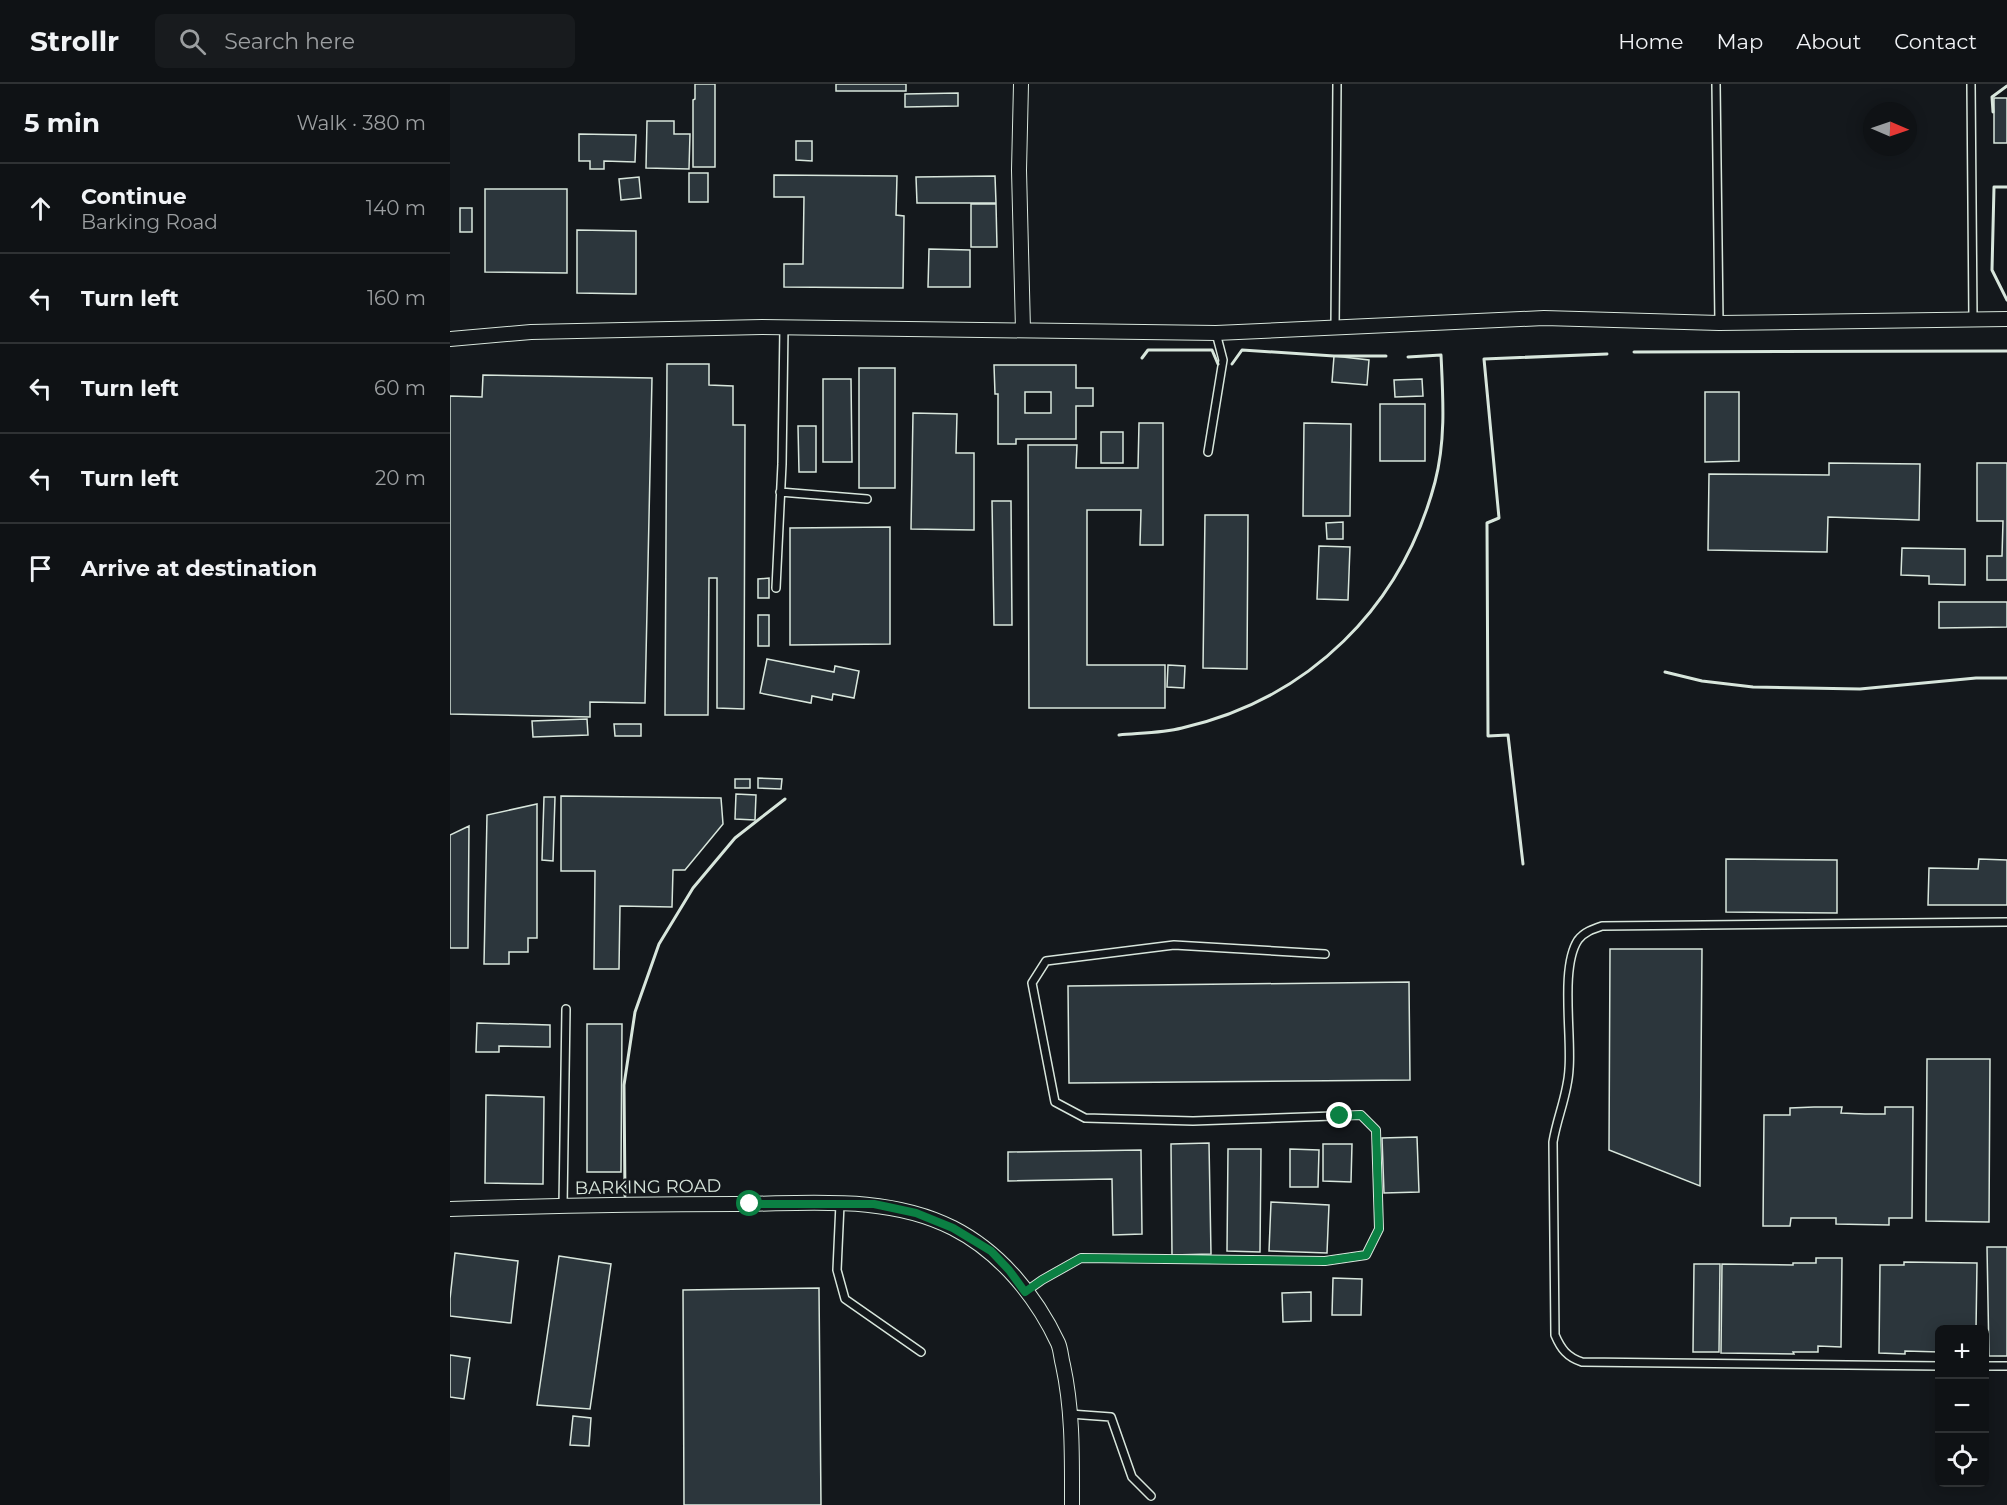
<!DOCTYPE html>
<meta charset="utf-8">
<style>
body{margin:0;font-family:Montserrat,sans-serif;background:#181b1e;color:#f1f3f6}
.controls{position:absolute;right:18px;bottom:18px;display:grid;overflow:hidden;border-radius:9px;box-shadow:0 3px 15px #0003}
.controls button{width:54px;height:54px;display:grid;place-items:center;padding:0;border:0;border-bottom:2px solid #2f3234;background:#0f1215;color:#f1f3f6;font:30px sans-serif}
.compass{position:absolute;left:1413px;top:18px;width:54px;height:54px;border-radius:50%;background:#0f1215;box-shadow:0 3px 15px #0003;rotate:92deg}
.stop{position:absolute;width:18px;height:18px;margin:-14px;border:4px solid #0b8043;border-radius:50%;background:#fff}
.stop.end{background:#0b8043;border-color:#fff;box-shadow:0 2px 6px #0008}
.list{margin:0;padding:0;list-style:none}
h2{display:flex;justify-content:space-between;align-items:center;height:78px;margin:0;padding:0 24px;font-size:26px}
h2 small{font-size:20px;font-weight:400;color:#9b9ea0}
.list li{display:grid;grid-template-columns:39px 1fr auto;gap:18px;align-items:center;box-sizing:border-box;height:90px;padding:0 24px;border-top:2px solid #2f3234}
.list b{display:block;font-size:22px;white-space:nowrap}
.list p{margin:0;font-size:20px;white-space:nowrap;color:#9b9ea0}
.list em{font-size:20px;font-style:normal;color:#9b9ea0}
.icon{flex:none;width:33px;height:33px;fill:none;stroke:currentColor;stroke-width:2;stroke-linecap:round;stroke-linejoin:round}
.map{position:relative;flex:none;width:1557px;height:1421px;overflow:hidden}
header{display:flex;align-items:center;gap:36px;box-sizing:border-box;height:84px;padding:0 30px;background:#0f1215;border-bottom:2px solid #2f3234}
header strong{font-size:28px}
nav{display:flex;gap:33px;margin-inline-start:auto;font-size:21px}
.search{width:420px;height:54px;background:#181b1e;display:flex;align-items:center;gap:15px;box-sizing:border-box;padding:0 21px;border-radius:9px;color:#9b9ea0;font-size:22px}
main{display:flex}
aside{flex:1;background:#0f1215}
.map>svg:first-child{display:block}
</style>
<header>
<strong>Strollr</strong>
<div class="search"><svg class="icon" aria-label="search" viewBox="0 0 24 24"><circle cx="10" cy="10" r="6"/><path d="M15 15l6 6"/></svg>Search here</div>
<nav><a>Home</a><a>Map</a><a>About</a><a>Contact</a></nav>
</header>
<main>
<aside>
<h2>5 min<small>Walk · 380 m</small></h2>
<ul class="list">
<li><svg class="icon" aria-label="ahead" viewBox="0 0 24 24"><path d="M12 20V5M6 11l6-6 6 6"/></svg><div><b>Continue</b><p>Barking Road</p></div><em>140 m</em></li>
<li><svg class="icon" aria-label="left" viewBox="0 0 24 24"><path d="M17 20v-9H6M10 6l-5 5 5 5"/></svg><div><b>Turn left</b></div><em>160 m</em></li>
<li><svg class="icon" aria-label="left" viewBox="0 0 24 24"><path d="M17 20v-9H6M10 6l-5 5 5 5"/></svg><div><b>Turn left</b></div><em>60 m</em></li>
<li><svg class="icon" aria-label="left" viewBox="0 0 24 24"><path d="M17 20v-9H6M10 6l-5 5 5 5"/></svg><div><b>Turn left</b></div><em>20 m</em></li>
<li><svg class="icon" aria-label="arrive" viewBox="0 0 24 24"><path d="M6 21V4h12l-3 4 3 4H6"/></svg><div><b>Arrive at destination</b></div></li>
</ul>
</aside>
<div class="map">
<svg width="1557" height="1421" viewBox="0 0 1557 1421">
<rect width="100%" height="100%" fill="#14181c"/>
<path fill="#2c363c" stroke="#d8e6dc" stroke-width="1.5" fill-rule="evenodd" d="M245,0H265V83H243V16L245,15Z
M386,0H456V7H386Z
M508,9V22L455,23V10Z
M1544,14H1557V59H1544Z
M197,37H224V50H240L239,85L196,84Z
M129,50L186,51L185,78L154,77V85H140V77H129Z
M346,57H362V77L346,76Z
M239,89H258V118H239Z
M324,91L447,92L446,131L454,132L453,204L334,203V180H353L354,113H324Z
M545,92L546,119H467L466,93Z
M189,93L191,114L171,116L169,95Z
M35,105H117V189L35,188Z
M521,120H546L547,163H521Z
M10,124H22V148H10Z
M127,146L186,147V210L127,209Z
M479,165L520,166V203H478Z
M884,272L919,276L917,301L882,298Z
M217,280H259V301L283,302V341H295L294,625L267,624V494H259L258,631H215Z
M544,281H626V304H643V322H626V355H566V360H548V310H545ZM575,308H601V329H575Z
M409,284H445V404H409Z
M33,291L202,294L195,619L140,618V633L0,630V312L32,313Z
M373,295H401L402,378H373Z
M972,295L973,312L945,313L944,296Z
M1255,308H1289V377L1255,378Z
M930,320H975V377H930Z
M463,329L507,330L506,369H524V446L461,445Z
M689,339H713V461H690L691,426H637V581H715V624H579L578,361H627L626,384H688Z
M854,339L901,340L900,432H853Z
M348,342H366V388H349Z
M651,348H673V379H651Z
M1379,379L1470,380L1469,436L1378,433L1377,468L1258,466L1259,390L1379,391Z
M1527,379H1557V496H1537V472H1552L1553,437H1527Z
M542,417H561L562,541H544Z
M755,431H798L797,585L753,584Z
M893,438V455H877L876,439Z
M440,443V560L340,561V444Z
M869,462L900,463L898,516L867,515Z
M1452,464L1515,465V501L1479,500V492L1451,491Z
M319,494V514H308V495Z
M1489,518H1557V543L1489,544Z
M308,531H319V562H308Z
M317,575L384,588L385,582L409,587L404,614L383,610L382,616L362,612L361,619L310,609Z
M718,581L735,582L734,604L717,603Z
M137,635L138,651L83,653L82,637Z
M164,640H191V652H165Z
M308,694L332,695L331,705L308,704Z
M285,695H300V704H285Z
M286,710L306,711L305,736L285,735Z
M111,712L271,714L273,740L235,786H223L222,823L170,822L169,885H144L145,787H111Z
M94,713H105L103,777L92,776Z
M87,720V854H78V868H59V880H34L37,731Z
M19,742L18,864H0V751Z
M1276,775L1387,776V829L1276,828Z
M1529,775L1557,776V821H1478L1479,784L1528,785Z
M1160,865H1252L1250,1102L1159,1066Z
M959,898L960,996L619,999L618,902Z
M27,939L100,941V963L49,962V968H26Z
M137,940H172L171,1088H137Z
M1477,975H1540L1539,1138L1476,1137Z
M36,1011L94,1013L93,1100L35,1099Z
M1364,1023H1392L1391,1029L1415,1030H1435V1023H1463L1462,1134H1439V1141L1386,1140V1134H1341L1340,1142H1313L1314,1031H1340V1024Z
M967,1053L969,1108L934,1109L932,1054Z
M759,1059L761,1170L722,1171L721,1060Z
M873,1060H902L901,1098L873,1097Z
M778,1065H811L810,1168L777,1167Z
M840,1065L869,1066L868,1103H840Z
M691,1066L692,1150L663,1151L662,1095L558,1097V1068Z
M821,1118L879,1121L877,1169L819,1167Z
M1537,1163H1557V1272H1539Z
M5,1169L68,1177L61,1239L0,1232V1215Z
M109,1172L161,1180L140,1325L87,1321Z
M1366,1174H1392L1391,1263L1368,1262V1268H1343L1344,1270L1271,1269L1272,1180L1343,1181V1179H1366Z
M1454,1178L1527,1179L1526,1246H1490V1268L1455,1267V1270L1429,1269L1430,1181H1454Z
M1244,1180H1270L1269,1268H1243Z
M883,1194L912,1195L911,1231H882Z
M369,1204L371,1421H234L233,1206Z
M861,1208V1237L833,1238L832,1209Z
M0,1271L20,1274L14,1315L0,1313Z
M123,1332L141,1334L139,1362L120,1361Z"/>
<g fill="none" stroke-linecap="round" stroke-linejoin="round">
<defs>
<path id="lane" d="M1266,0L1269,239
M1521,0L1523,235
M885,244L887,0
M758,368L773,276L766,249
M330,408L417,415
M326,504L332,380L334,243
M390,1120L387,1186L395,1215L471,1268
M113,1122L116,925
M575,1208L592,1196L631,1174L875,1177L916,1171L929,1145L926,1046L911,1031L743,1037L635,1034L605,1018L582,899L596,877L724,861L875,870
M1490,1282L1132,1278C1117,1273 1111,1265 1105,1251L1103,1058C1107,1033 1118,1010 1119,985C1122,952 1110,883 1128,856C1134,848 1143,845 1152,842L1557,838
M1534,1282H1557
M620,1330L661,1333L682,1393L701,1412"/>
<path id="street" d="M571,0L569,86L573,246
M0,255L81,248L312,243L766,249L1094,234L1269,239L1557,235
M0,1125C95,1122 190,1120 285,1120C358,1120 436,1110 503,1144C550,1168 586,1212 608,1259C611,1266 611,1274 613,1281C623,1327 622,1374 622,1421"/>
</defs>
<use href="#lane" stroke="#d8e6dc" stroke-width="10"/>
<use href="#street" stroke="#d8e6dc" stroke-width="16"/>
<use href="#lane" stroke="#14181c" stroke-width="7"/>
<use href="#street" stroke="#14181c" stroke-width="14"/>
<path stroke="#d8e6dc" stroke-width="3" d="M1543,28L1542,13L1557,2
M1557,103H1544L1542,186L1557,216
M1184,268L1557,267
M692,274L698,266H762L768,280
M782,280L792,266L884,272H936
M1215,588L1252,597L1303,603L1410,605L1526,594H1557
M669,651C690,649 712,649 732,644C859,615 952,523 985,398C996,356 993,313 991,271L958,273
M1073,780L1058,651L1038,652L1037,439L1049,434L1034,275L1157,270
M175,1112L174,1001L185,928L209,860L243,804L285,754L335,715"/>
</g>
<g fill="none" stroke-linecap="round" stroke-linejoin="round">
<path stroke="#0b8043" stroke-width="8" d="M300,1120H424L466,1129L503,1144L541,1167L559,1186L575,1208L592,1196L631,1174L875,1177L916,1171L929,1145L926,1046L911,1031L890,1032"/>
</g>
<g text-anchor="middle" dominant-baseline="central" stroke-width="4.5" stroke-linejoin="round" paint-order="stroke">
<g font-size="18" fill="#d8e6dc" stroke="#14181c">
<text transform="translate(198 1103) rotate(-1)">BARKING ROAD</text>
</g>
</g>
</svg>
<div class="controls">
<button>+</button>
<button>−</button>
<button><svg class="icon" aria-label="locate" viewBox="0 0 24 24"><circle cx="12" cy="12" r="6"/><path d="M12 2v4M12 18v4M2 12h4M18 12h4"/></svg></button>
</div>
<svg class="compass" viewBox="-18 -18 36 36"><path d="M0-13l5 13h-10z" fill="#e53935"/><path d="M0 13l5-13h-10z" fill="#9b9ea0"/></svg>
<div class="stop" style="left:300px;top:1120px"></div>
<div class="stop end" style="left:890px;top:1032px"></div>
</div>
</main>
